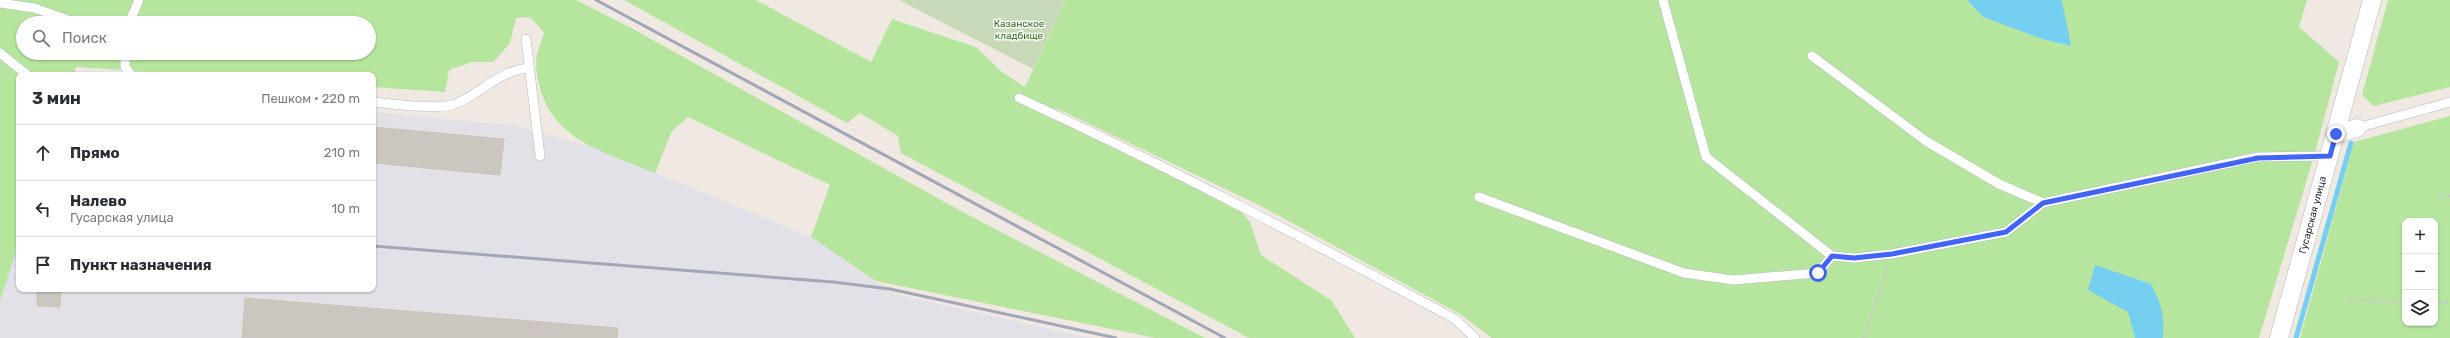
<!DOCTYPE html>
<html lang="ru">
<meta charset="utf-8">
<style>
body{margin:0;font-family:Rubik,sans-serif;background:#f2f2f3;color:#2b2b33}
.controls{position:absolute;right:12px;bottom:12px;display:grid;overflow:hidden;border-radius:8px;box-shadow:0 1px 3px #0004}
.controls button{width:36px;height:36px;display:grid;place-items:center;padding:0;border:0;border-bottom:1px solid #e1e1e2;background:#fff;color:#2b2b33;font:20px sans-serif}
.stop{position:absolute;width:12px;height:12px;margin:-9px;border:3px solid #4264fb;border-radius:50%;background:#fff}
.stop.end{background:#4264fb;border-color:#fff;box-shadow:0 1px 4px #0008}
.list{margin:0;padding:0;list-style:none}
h2{display:flex;justify-content:space-between;align-items:center;height:52px;margin:0;padding:0 16px;font-size:17px}
h2 small{font-size:13px;font-weight:400;color:#7c7c81}
.list li{display:grid;grid-template-columns:26px 1fr auto;gap:12px;align-items:center;box-sizing:border-box;height:56px;padding:0 16px;border-top:1px solid #e1e1e2}
.list b{display:block;font-size:15px;white-space:nowrap}
.list p{margin:0;font-size:13px;white-space:nowrap;color:#7c7c81}
.list em{font-size:13px;font-style:normal;color:#7c7c81}
.icon{flex:none;width:22px;height:22px;fill:none;stroke:currentColor;stroke-width:2;stroke-linecap:round;stroke-linejoin:round}
.map{position:relative;flex:none;width:2450px;height:338px;overflow:hidden}
.search{position:absolute;background:#fff;box-shadow:0 1px 3px #0004;left:16px;top:16px;width:360px;height:44px;display:flex;align-items:center;gap:10px;box-sizing:border-box;padding:0 14px;border-radius:22px;color:#7c7c81;font-size:15px}
.panel{position:absolute;background:#fff;box-shadow:0 1px 3px #0004;left:16px;top:72px;width:360px;height:220px;border-radius:8px}
.map>svg:first-child{display:block}
</style>
<div class="map">
<svg width="2450" height="338" viewBox="0 0 2450 338">
<rect width="100%" height="100%" fill="#efe9e1"/>
<path fill="#e3e1e8" d="M373,112L510,125L590,146L811,237L894,294L1090,338H0V301L19,243V289H373Z"/>
<path fill="#b6e59e" fill-rule="evenodd" d="M0,0H576L633,29L959,210L1205,338H1156L876,281L811,237L830,185L688,117L672,131L655,173C597,149 542,138 536,65C535,55 542,42 544,32L530,17L516,18L510,43L493,62H472L449,70L445,92L373,87V75H190L76,67L74,75H19V243L0,301ZM23,23H369V53H23Z
M624,0H756L871,62L892,19L976,47L1002,72L1025,87L1066,0H1967L1983,17L2042,39L2070,46L2062,0H2307L2299,27L2339,62L2316,149L2259,338H1492L1460,314L1259,205L1054,107L1071,120L1234,202L1250,222L1261,255L1332,301L1355,338H1249L901,153L898,136L860,113L847,123Z
M2388,0H2450V87L2374,106L2362,95Z
M2450,116V338H2300L2354,142ZM2405,221H2435V323H2405Z"/>
<path fill="#c8d9b8" d="M899,0H1066L1033,69Z"/>
<path fill="#75cff0" d="M1967,0H2062L2071,46L2042,39L1983,17Z
M2095,265L2151,284C2161,302 2165,317 2163,338H2135L2128,312L2088,290Z"/>
<g fill="none" stroke-linecap="round" stroke-linejoin="round">
<path stroke="#75cff0" stroke-width="5" d="M2296,338L2351,143"/>
</g>
<path fill="#cbc7bf" stroke="#cbc5ba" d="M373,127L504,139L500,175L373,163Z
M37,290L61,291L60,307L37,306Z
M245,298L618,328L617,338H242Z"/>
<g fill="none" stroke-linecap="round" stroke-linejoin="round">
<defs>
<path id="lane" d="M1663,0L1706,157L1832,256
M0,3L34,8L77,23
M129,23L139,0
M526,39L540,156
M0,53L26,74
M125,53V67L131,75
M1812,56L1926,141L1999,184L2043,203L2258,157L2329,156
M1019,98C1167,166 1311,242 1455,319L1475,338
M373,102C390,104 441,110 455,104C481,94 499,70 529,68
M2357,128L2450,102
M1479,197L1684,273L1733,280L1818,273L1832,256L1854,258L1892,254L2006,232L2043,203"/>
<path id="street" d="M2336,134L2357,128
M2279,338L2372,0"/>
</defs>
<use href="#lane" stroke="#b4b7c1" stroke-width="10"/>
<use href="#street" stroke="#b4b7c1" stroke-width="19"/>
<path stroke="#c9c9c9" stroke-width="2.5" stroke-dasharray="3 2" stroke-linecap="butt" d="M2438,196H2450
M2348,300L2405,302
M2435,302L2450,303
M1864,338L1888,266"/>
<use href="#lane" stroke="#fff" stroke-width="9"/>
<use href="#street" stroke="#fff" stroke-width="18"/>
<path stroke="#a3a6b8" stroke-width="3" d="M596,0L1225,338
M373,246L833,282L890,289L1116,338"/>
</g>
<g fill="none" stroke-linecap="round" stroke-linejoin="round">
<path stroke="#4264fb" stroke-width="5" d="M1818,273L1832,256L1854,258L1892,254L2006,232L2043,203L2258,158L2330,156L2336,134"/>
</g>
<g text-anchor="middle" dominant-baseline="central" stroke-width="3" stroke-linejoin="round" paint-order="stroke">
<g font-size="10" fill="#2c6e1b" stroke="#fff">
<text x="1019" y="24">Казанское<tspan x="1019" dy="12">кладбище</tspan></text>
</g>
<g font-size="10" fill="#2e2e2e" stroke="#fff">
<text transform="translate(2313 215) rotate(-75)">Гусарская улица</text>
</g>
</g>
</svg>
<div class="controls">
<button>+</button>
<button>−</button>
<button><svg class="icon" aria-label="layers" viewBox="0 0 24 24"><path d="M12 4l9 5-9 5-9-5zM3 14l9 5 9-5"/></svg></button>
</div>
<div class="stop" style="left:1818px;top:273px"></div>
<div class="stop end" style="left:2336px;top:134px"></div>
<div class="search"><svg class="icon" aria-label="search" viewBox="0 0 24 24"><circle cx="10" cy="10" r="6"/><path d="M15 15l6 6"/></svg>Поиск</div>
<section class="panel">
<h2>3 мин<small>Пешком · 220 m</small></h2>
<ul class="list">
<li><svg class="icon" aria-label="ahead" viewBox="0 0 24 24"><path d="M12 20V5M6 11l6-6 6 6"/></svg><div><b>Прямо</b></div><em>210 m</em></li>
<li><svg class="icon" aria-label="left" viewBox="0 0 24 24"><path d="M17 20v-9H6M10 6l-5 5 5 5"/></svg><div><b>Налево</b><p>Гусарская улица</p></div><em>10 m</em></li>
<li><svg class="icon" aria-label="arrive" viewBox="0 0 24 24"><path d="M6 21V4h12l-3 4 3 4H6"/></svg><div><b>Пункт назначения</b></div></li>
</ul>
</section>
</div>
